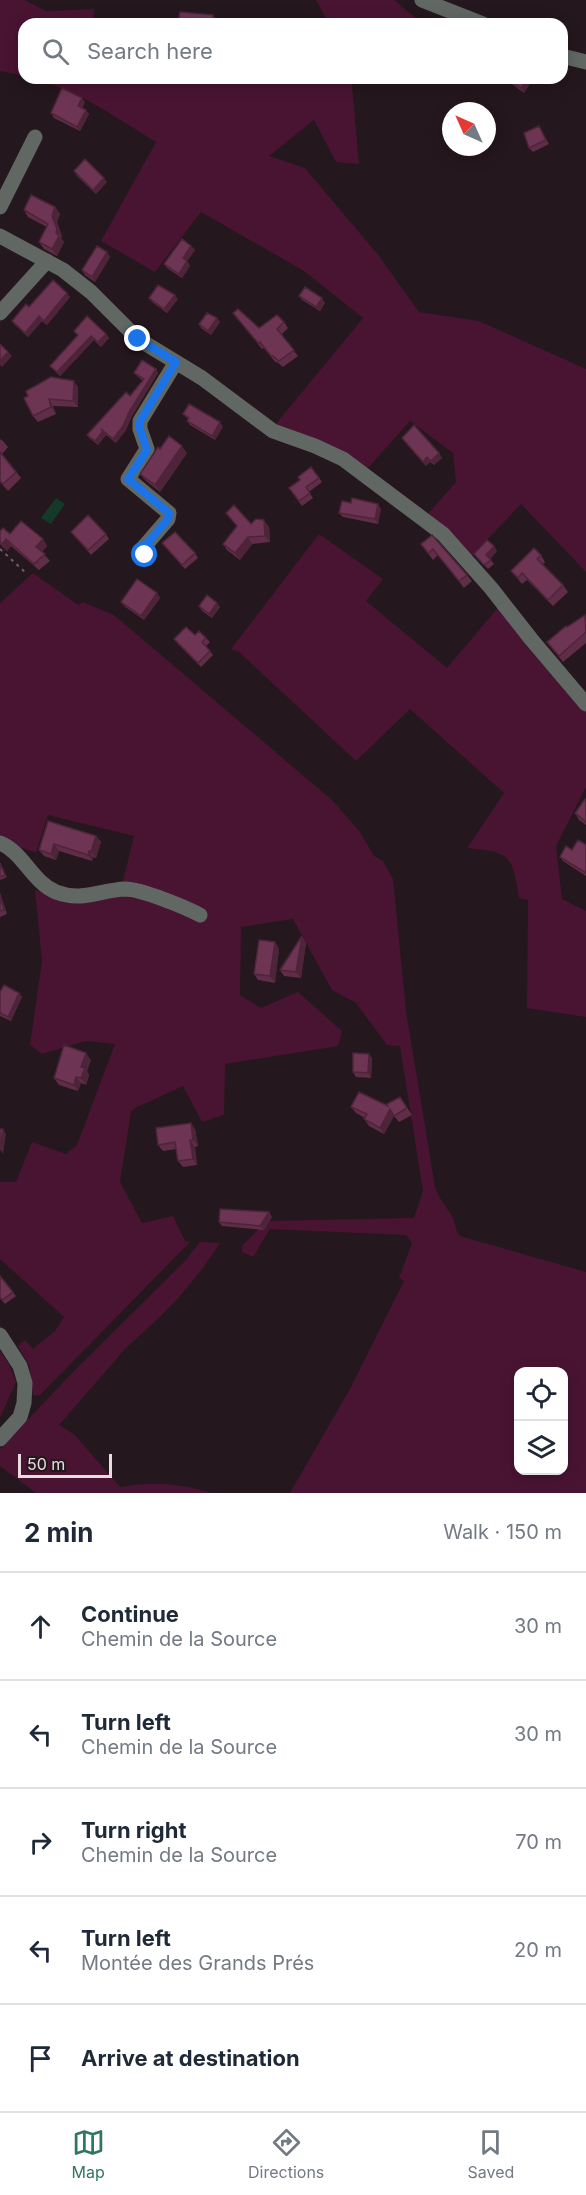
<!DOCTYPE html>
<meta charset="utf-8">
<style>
body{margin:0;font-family:Inter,sans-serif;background:#f2f2f3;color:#1f2937}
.controls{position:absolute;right:18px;bottom:18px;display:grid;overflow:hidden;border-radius:12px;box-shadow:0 3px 15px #0003}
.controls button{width:54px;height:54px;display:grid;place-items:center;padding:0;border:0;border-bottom:2px solid #e0e1e3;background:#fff;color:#1f2937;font:30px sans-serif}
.compass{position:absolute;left:442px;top:102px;width:54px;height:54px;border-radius:50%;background:#fff;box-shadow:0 3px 15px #0003;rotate:315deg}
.scale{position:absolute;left:18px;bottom:15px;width:94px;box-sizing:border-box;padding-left:6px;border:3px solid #e7dde1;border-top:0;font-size:16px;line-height:21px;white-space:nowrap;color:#e7dde1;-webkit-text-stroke:4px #24171d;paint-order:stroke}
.stop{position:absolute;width:18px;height:18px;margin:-14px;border:4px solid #1a73e8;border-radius:50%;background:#fff}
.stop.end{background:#1a73e8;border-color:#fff;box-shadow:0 2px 6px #0008}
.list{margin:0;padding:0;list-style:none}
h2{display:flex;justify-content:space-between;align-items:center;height:78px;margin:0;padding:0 24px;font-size:26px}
h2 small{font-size:20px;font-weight:400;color:#747a83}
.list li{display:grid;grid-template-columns:39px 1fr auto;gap:18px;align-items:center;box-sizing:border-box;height:108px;padding:0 24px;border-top:2px solid #e0e1e3}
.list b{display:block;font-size:22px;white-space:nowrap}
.list p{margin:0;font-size:20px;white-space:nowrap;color:#747a83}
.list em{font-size:20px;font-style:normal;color:#747a83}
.icon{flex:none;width:33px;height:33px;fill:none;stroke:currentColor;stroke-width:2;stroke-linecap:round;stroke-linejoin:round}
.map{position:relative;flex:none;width:586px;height:1493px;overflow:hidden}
.search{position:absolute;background:#fff;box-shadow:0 3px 15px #0003;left:18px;right:18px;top:18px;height:66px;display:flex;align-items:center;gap:15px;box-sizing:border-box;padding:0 21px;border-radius:18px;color:#747a83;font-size:22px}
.sheet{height:618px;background:#fff}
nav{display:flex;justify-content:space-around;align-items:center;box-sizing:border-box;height:84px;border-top:2px solid #e0e1e3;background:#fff;font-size:16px;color:#747a83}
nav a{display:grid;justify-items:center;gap:3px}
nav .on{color:#337564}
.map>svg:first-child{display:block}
</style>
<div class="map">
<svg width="586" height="1493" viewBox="0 0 586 1493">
<rect width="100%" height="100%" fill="#24171d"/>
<path fill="#491432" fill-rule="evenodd" d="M0,0H24L46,11L94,9L93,24H24V76L0,71Z
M316,0H394L418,20L419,24H329Z
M31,78H356L352,86L359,164L336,162L314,120L269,156L305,168L379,256L419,312L479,321L586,369V572L521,504L471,557L426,516L456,482L453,453L410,421L368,468L275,425L363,318L304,271L201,212L155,272L101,241L156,142C116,118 77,89 31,78Z
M319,534L383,579L366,601L447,668L500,605L586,710V787L556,846L562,899L586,911V1017L527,1008L528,900L519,898C512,856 512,852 467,848L504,793L410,709L356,761L239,652L231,649Z
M33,573L78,605L83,602L114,615L332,800L360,832L374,856L383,861L393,879L406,1011L435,1187C439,1199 447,1207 453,1218C456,1225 455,1230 460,1236L586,1272V1493H290L351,1387L404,1281L399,1278L412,1243L406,1235L270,1229L253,1257L242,1252V1246L266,1221L414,1218L423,1191L400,1046L387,1045L356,1003L332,990L293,919L241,927L240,995L261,1008L298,992L342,1031L338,1046L225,1064L224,1115L202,1122L183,1086L135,1108L131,1112L120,1182L142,1223L173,1216L185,1241L190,1242L40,1395H33L29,1365L18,1346L25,1340L33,1349L55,1331L64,1317L0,1259V1182H16L32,1142L66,1154L77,1145L115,1044L86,1041L42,1054L30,1045L42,961L35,890L82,900L130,884L123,881L134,836L48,815L36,853L0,840V603ZM518,1372H564V1470H518Z
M200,1242L220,1243L203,1268L180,1296L161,1316L126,1348L59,1425L75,1435L120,1487C150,1481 182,1483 211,1493H36L0,1466V1449L73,1372L185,1261Z
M0,1351L9,1364L16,1382L0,1418Z"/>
<path fill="#133a29" d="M56,498L65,504L51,524L41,518Z"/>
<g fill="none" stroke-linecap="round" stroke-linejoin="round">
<path stroke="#6f6368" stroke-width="2" stroke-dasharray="3 4.5" stroke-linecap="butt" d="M0,549L26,573"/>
<path stroke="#616864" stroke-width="15" d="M422,0L483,24
M562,56L586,62
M0,207L35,137
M0,236L63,270L91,292L138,339L202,378L273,431L315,446L343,459L443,534L491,588L531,639L586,704
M0,313L47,261
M145,555L143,548L168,519L169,513L128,479L147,449L140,429V421L176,362
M0,843C23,852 32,882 56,892C82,902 100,890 125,889C141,889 185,907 200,915
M0,1335L20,1366L25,1383L24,1403L20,1417L0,1439"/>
</g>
<path fill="#5f2d47" d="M504,78H533V79L524,93Z
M85,102L82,108L89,114L80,131L54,118L51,113Z
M539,126L549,144L533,152L529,148Z
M74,171L107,182L96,194L77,176Z
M55,207L60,214L57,222L62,236L61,238L64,242L57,256L44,249L39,242L47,227L28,217L24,210Z
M191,246L195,250L187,261L190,266L182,278L167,268L164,264Z
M107,252L110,257L95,282L85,275L82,270Z
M299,296L325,303L320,311L302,300Z
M70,297L47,325L42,321L28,337L15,325L12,321L29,307Z
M149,298L178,299L167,313L152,302Z
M233,313L259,328L284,322L288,328L281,335L298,356L283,367L277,362L276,363L264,348L262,349Z
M220,322L211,335L201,328L199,324Z
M74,331L106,334L109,338L101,347L94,340L60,376L50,366L78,336Z
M156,369L158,373L132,416L126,430L116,443L106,435L98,445L89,438L87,435L130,396L143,381L137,376L134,373Z
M78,387V407L53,406L56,414L38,422L33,416L24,398Z
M183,414L223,427L215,440L190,425L187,421L188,419Z
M402,438L439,453L442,458L434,465L430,462L426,466Z
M0,439L3,441L8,447L2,454L21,478L8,491L0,482Z
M160,449L187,453L160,492L145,480L140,474Z
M311,467L322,482L309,492L313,498L302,506L289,488L300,480Z
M381,509L378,524L343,517L339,513Z
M226,513L251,524L269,527L270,542L252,544L240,560L227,550L223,544L237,526Z
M0,531L43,539L47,546L42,552L50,561L39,570L11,546L7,551L0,544Z
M71,532L106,534L109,539L91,555Z
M432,535L467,575L472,581L464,588L438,555L433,560L421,544Z
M162,543L195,553L198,558L185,569Z
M497,551L490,559L494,564L488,569L474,554Z
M541,555L545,562L543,564L563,585L568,592L553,606L527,580L522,584L511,571Z
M157,593L160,598L144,620L124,606L121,602Z
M217,603L220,607L212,618L202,611L199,606Z
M586,616V643L563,662L547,642L567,627Z
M195,635L206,638L210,642L206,646L213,655L201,667L177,643L174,639Z
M586,800V825L579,820L575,813Z
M48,821L96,836L101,842L96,858L93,857L92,861L59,851L56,860L44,856L39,850Z
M586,845V876L563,861L560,857Z
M0,863L7,877L0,880Z
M0,893L7,914L0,917Z
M302,936L306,943L301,978L284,976L280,970Z
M275,942L279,949L275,983L258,980L254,974Z
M0,992L19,993L22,997L11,1021L0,1016Z
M372,1058L371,1078L356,1077L353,1072Z
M91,1060L87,1071L89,1075L86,1085L81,1083L78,1091L59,1085L54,1078Z
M400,1097L412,1115L399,1122L394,1116L384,1134L369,1126L364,1119L365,1118L356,1113L351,1107L388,1106Z
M195,1129L198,1146L195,1147L197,1165L183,1167L178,1161L176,1149L163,1151L158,1145Z
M269,1212L272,1217L264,1230L222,1226L219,1222Z
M0,1276L16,1296L5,1304L0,1298Z"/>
<path fill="#4d243a" d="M213,15L216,19V24H212Z
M528,78H533V79L524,93L521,88Z
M82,98L85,102L81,110L78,106Z
M86,110L89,114L80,131L77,127Z
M104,178L107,182L96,194L93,190Z
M55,207L60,214L57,222L62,236L61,238L64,242L57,256L52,249V216Z
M191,246L195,250L186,263L183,258Z
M107,252L110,257L95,282L92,277Z
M187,261L190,266L182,278L179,274Z
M67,293L70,297L47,325L44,321Z
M175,295L178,299L167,313L164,309Z
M322,298L325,303L320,311L316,307Z
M39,316L42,321L28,337L25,333Z
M217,318L220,322L211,335L208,331Z
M106,334L109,338L101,347L98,342Z
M91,336L94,340L60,376L57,372Z
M8,352L12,356L2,367L0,365V361Z
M156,369L158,373L132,416L126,430L116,443L113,439Z
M74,381L78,387V407L73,401Z
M49,399L53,406L56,414L51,407Z
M220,422L223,427L215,440L212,436Z
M103,431L106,435L98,445L95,441Z
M182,446L187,453L160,492L155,485Z
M439,453L442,458L434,465L431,461Z
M427,457L430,462L426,466L423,462Z
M378,504L381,509L378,524L375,519Z
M264,520L269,527L270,542L265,536Z
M248,537L252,544L240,560L235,553Z
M6,539L11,546L7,551L2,544Z
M43,539L47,546L40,553L36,547Z
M494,546L497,551L489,559L486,555Z
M157,593L160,598L144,620L141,616Z
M217,603L220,607L212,618L209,614Z
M96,836L101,842L96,858L91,852Z
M54,844L59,851L56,860L51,854Z
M89,851L93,857L92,861L88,855Z
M0,893L7,914L4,910L0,897Z
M302,936L306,943L301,978L296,972Z
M275,942L279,949L275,983L270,976Z
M19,993L22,997L11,1021L8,1017Z
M86,1053L91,1060L87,1071L89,1075L86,1085L81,1078V1067Z
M369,1054L372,1058L371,1078L368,1073Z
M76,1077L81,1083L78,1091L74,1085Z
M390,1109L394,1115L384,1134L380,1128Z
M191,1123L195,1129L198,1146L193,1140Z
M3,1129L6,1134L3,1154L0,1150Z
M190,1140L195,1147L197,1165L193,1159Z
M269,1212L272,1217L264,1230L260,1226Z"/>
<path fill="#6e3453" stroke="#4d243a" stroke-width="1.5" d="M180,12L213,15L212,24H178Z
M506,78H528L521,88Z
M62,88L82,98L78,106L86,110L77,127L51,113Z
M539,126L546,140L529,148L524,133Z
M85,159L104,178L93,190L74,171Z
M31,195L55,207L52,216L57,229L56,233L59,236L52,249L39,242L48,224L24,210Z
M182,239L191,246L183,258L187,261L179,274L164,264Z
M97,246L107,252L92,277L82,270Z
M53,280L67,293L44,321L39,316L25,333L12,321L26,304L29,307Z
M158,285L175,295L164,309L149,298Z
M305,287L322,298L316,307L299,296Z
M238,309L259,328L277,315L284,322L277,329L294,350L279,361L273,356H271L260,342L258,343L233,313Z
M207,313L217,318L208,331L199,324Z
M87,316L106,334L98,342L91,336L57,372L50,366L78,335L74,331Z
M0,344L8,352L0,361Z
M142,360L156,369L129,412L123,426L113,439L101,429L103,431L95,441L87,435L126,392L130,396L144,379L134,373Z
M51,377L74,381L73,401L49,399L51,407L33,416L24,398L28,396L26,391Z
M189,404L220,422L212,436L187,421L189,418L183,414Z
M414,425L439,453L431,461L427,457L423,462L402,438Z
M169,436L182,446L155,485L140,474L158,447L160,449Z
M0,452L16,472L3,484L0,481Z
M311,467L319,478L306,487L310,493L299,501L289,488L300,480L298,477Z
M352,498L378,504L375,519L339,513L342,501L351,503Z
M234,505L251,524L256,519L264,520L265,536L248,537L235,553L223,544L237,526L226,513Z
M88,515L106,534L88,550L71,532Z
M21,521L43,539L36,547L45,554L34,564L6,539L2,544L0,542V531L3,528L10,534Z
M175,532L195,553L182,565L162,543Z
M432,535L467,575L459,581L433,549L428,553L421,544Z
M487,540L494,546L486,555L491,560L484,565L474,554Z
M534,548L541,555L537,559L563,585L548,600L522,573L518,578L511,571Z
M137,579L157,593L141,616L121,602Z
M207,595L217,603L209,614L199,606Z
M585,615L586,632L559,656L547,642L566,626L567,627Z
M186,627L195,635L199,631L206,638L202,642L210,651L198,663L174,639Z
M585,799L586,800V822L575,813Z
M48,821L96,836L91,852L89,851L88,855L54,844L51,854L39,850Z
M578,840L586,845V873L560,857L566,846L572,850Z
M0,863L5,875L0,877Z
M0,897L4,910L0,911Z
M302,936L296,972L280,970Z
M259,940L275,942L270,976L254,974Z
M4,985L19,993L8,1017L0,1013V992Z
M64,1045L86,1053L81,1067L85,1068L81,1078L76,1077L74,1085L54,1078Z
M353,1053L369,1054L368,1073L353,1072Z
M359,1092L388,1106L387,1104L400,1097L407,1108L394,1116L390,1109L380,1128L364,1119L367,1114L351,1107Z
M191,1123L193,1140H190L193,1159L178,1161L175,1142L158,1145L156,1128Z
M0,1129H3L0,1150Z
M220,1209L269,1212L260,1226L219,1222Z
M0,1276L13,1292L2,1300L0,1297Z"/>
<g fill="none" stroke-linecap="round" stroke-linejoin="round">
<path stroke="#1a73e8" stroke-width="8" d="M138,339L176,362L140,421V429L147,450L128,479L169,513L168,519L143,548L145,555"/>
</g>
</svg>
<div class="controls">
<button><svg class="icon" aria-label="locate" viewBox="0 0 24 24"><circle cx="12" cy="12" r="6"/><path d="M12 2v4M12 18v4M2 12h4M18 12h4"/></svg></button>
<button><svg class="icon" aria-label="layers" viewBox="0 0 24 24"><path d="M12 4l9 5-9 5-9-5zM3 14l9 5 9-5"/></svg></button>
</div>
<svg class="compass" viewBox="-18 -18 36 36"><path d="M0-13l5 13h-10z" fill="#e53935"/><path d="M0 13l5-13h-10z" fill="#747a83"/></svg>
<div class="scale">50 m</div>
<div class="stop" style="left:145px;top:555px"></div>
<div class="stop end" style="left:138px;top:339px"></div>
<div class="search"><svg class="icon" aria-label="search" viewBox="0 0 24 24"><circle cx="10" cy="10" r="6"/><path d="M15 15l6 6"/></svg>Search here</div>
</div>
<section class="sheet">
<h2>2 min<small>Walk · 150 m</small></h2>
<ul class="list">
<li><svg class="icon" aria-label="ahead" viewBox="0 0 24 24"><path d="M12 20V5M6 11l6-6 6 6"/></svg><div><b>Continue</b><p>Chemin de la Source</p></div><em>30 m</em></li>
<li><svg class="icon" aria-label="left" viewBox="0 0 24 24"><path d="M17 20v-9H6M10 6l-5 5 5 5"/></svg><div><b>Turn left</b><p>Chemin de la Source</p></div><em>30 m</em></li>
<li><svg class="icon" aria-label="right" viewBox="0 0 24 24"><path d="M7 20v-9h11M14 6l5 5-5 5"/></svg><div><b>Turn right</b><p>Chemin de la Source</p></div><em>70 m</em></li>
<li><svg class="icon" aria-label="left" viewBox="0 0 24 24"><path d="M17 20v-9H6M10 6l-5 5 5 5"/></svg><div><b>Turn left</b><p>Montée des Grands Prés</p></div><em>20 m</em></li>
<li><svg class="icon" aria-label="arrive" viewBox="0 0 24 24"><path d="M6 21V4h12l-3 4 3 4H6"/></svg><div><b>Arrive at destination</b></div></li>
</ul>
</section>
<nav>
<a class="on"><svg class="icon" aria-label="map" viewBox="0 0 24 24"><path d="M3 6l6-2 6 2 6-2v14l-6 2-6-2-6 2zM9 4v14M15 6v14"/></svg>Map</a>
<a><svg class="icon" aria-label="directions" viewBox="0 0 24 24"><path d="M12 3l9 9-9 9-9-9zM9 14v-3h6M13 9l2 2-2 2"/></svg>Directions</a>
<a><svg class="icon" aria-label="saved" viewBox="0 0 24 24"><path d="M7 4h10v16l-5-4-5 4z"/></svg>Saved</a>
</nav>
